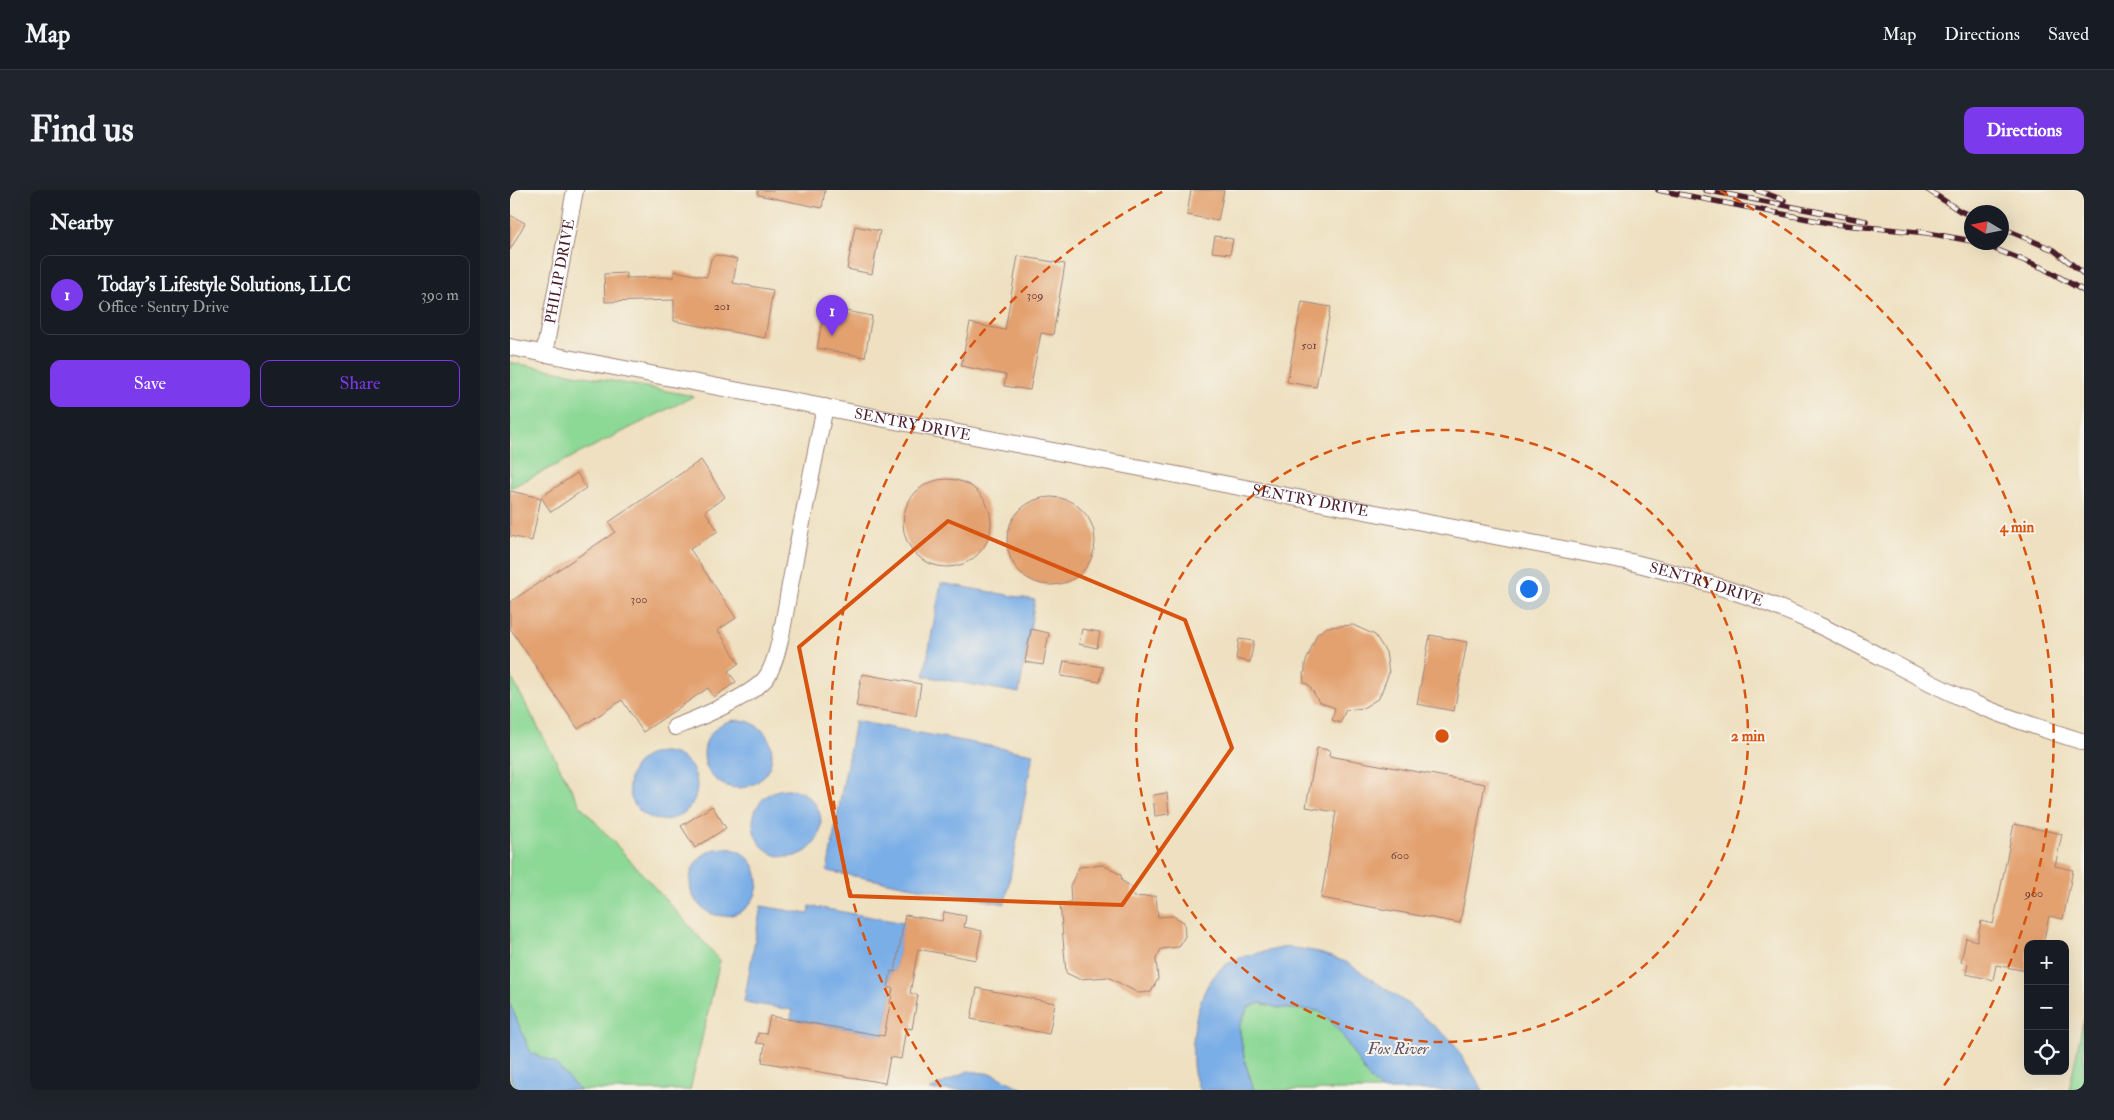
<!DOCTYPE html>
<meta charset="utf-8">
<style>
body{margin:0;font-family:"IM FELL Double Pica",serif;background:#20242c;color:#f1f3f6}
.controls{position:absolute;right:15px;bottom:15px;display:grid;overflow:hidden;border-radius:10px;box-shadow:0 5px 20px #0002}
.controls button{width:45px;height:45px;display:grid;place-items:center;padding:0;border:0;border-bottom:1px solid #363941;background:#171b24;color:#f1f3f6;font:25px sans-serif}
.compass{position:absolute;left:1454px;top:15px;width:45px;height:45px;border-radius:50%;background:#171b24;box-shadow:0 5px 20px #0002;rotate:280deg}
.you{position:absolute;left:1018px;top:398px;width:18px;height:18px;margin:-12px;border:4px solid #fff;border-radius:50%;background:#1a73e8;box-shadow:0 0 0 8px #1a73e833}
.badge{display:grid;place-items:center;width:32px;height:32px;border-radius:50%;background:#7c3aed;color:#fff;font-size:16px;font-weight:700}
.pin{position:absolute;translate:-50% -41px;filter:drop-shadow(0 1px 2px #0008)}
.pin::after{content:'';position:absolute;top:26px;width:18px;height:15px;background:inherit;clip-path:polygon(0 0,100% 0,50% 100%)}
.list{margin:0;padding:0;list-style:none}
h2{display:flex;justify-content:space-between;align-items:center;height:65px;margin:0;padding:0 20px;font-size:21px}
h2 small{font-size:16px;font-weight:400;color:#9ea1a6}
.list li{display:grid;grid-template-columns:32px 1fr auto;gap:15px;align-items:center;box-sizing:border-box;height:80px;margin:0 10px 10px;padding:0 10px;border:1px solid #363941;border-radius:10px}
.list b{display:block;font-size:19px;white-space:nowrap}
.list p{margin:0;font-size:16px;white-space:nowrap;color:#9ea1a6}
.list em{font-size:16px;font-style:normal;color:#9ea1a6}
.actions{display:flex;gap:10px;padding:15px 20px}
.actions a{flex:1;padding:11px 0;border:1px solid #7c3aed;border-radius:10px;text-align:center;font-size:18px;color:#7c3aed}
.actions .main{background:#7c3aed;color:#fff}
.icon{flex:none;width:28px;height:28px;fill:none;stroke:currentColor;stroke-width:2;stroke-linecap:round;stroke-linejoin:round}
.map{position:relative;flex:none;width:1574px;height:900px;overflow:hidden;border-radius:10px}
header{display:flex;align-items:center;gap:30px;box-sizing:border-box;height:70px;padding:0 25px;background:#171b24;border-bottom:1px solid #363941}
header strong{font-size:24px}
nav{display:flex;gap:28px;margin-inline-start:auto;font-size:18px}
.intro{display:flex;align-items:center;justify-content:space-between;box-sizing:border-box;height:120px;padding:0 30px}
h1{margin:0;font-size:35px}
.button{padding:12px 22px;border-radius:10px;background:#7c3aed;color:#fff;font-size:18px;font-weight:700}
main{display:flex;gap:30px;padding:0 30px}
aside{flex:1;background:#171b24;border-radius:10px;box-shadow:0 5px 20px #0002}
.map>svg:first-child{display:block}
</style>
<header>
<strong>Map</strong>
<nav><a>Map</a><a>Directions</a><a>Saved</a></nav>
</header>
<div class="intro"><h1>Find us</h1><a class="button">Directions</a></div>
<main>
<aside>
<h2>Nearby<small></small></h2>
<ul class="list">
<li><span class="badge">1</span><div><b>Today's Lifestyle Solutions, LLC</b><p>Office · Sentry Drive</p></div><em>390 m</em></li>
</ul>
<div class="actions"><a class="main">Save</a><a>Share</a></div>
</aside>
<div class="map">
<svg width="1574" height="900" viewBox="0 0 1574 900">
<rect width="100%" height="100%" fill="#f7f3e8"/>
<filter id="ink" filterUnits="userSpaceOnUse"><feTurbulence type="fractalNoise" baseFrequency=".02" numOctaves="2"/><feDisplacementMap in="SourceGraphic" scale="10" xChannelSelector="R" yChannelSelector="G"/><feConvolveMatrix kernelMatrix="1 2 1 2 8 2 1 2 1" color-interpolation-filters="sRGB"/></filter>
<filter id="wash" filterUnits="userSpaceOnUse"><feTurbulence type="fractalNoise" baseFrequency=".0096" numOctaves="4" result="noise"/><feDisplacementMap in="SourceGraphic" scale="20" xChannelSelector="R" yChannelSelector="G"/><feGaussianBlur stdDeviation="1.12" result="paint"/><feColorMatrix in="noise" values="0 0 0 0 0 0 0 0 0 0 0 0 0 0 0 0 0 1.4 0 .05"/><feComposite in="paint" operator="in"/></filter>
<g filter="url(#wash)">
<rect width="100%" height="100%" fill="#eee0c0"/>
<path fill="#8cd895" stroke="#6b7c60" d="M0,172L9,174L184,206L0,298Z
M0,485L70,615L210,770L180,900H4L0,891Z
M750,813L769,818L809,821L820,830L833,846L858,887L871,900H744L735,872L729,837L738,817Z
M1574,827V900H1559Z"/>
<path fill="#7aaee7" stroke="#626689" d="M431,393L525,410L509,503L414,486Z
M194 564a34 34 0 1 1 68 0a34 34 0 1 1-68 0Z
M345,531L523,564L495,714L317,681Z
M119 596a34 34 0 1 1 68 0a34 34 0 1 1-68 0Z
M243 633a34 34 0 1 1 68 0a34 34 0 1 1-68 0Z
M180 692a34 34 0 1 1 68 0a34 34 0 1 1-68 0Z
M251,716L299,724L300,716L394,733L385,782L381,781L378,797L383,798L374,846L281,829L282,820L234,812Z
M776,757L804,761L836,772L898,814L942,851L973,900H871L858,887L833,846L820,830L809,821L769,818L750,813L738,817L729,837L735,872L744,900H689C687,891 683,882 683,873C681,838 689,783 727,769C742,763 760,761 776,757Z
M0,814L21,863L45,873L69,900H7L0,885Z
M458,881L483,884L515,900H419Z"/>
<g id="blocks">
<path fill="#e3a170" d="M248,0H315L312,18L248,5Z
M681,0H714L708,31L677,25Z
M0,25L15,33L0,60Z
M345,36L370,41L362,84L337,79Z
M705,46L723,49L720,64L702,62Z
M206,65L227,69L223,93L263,100L255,148L164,131V110L95,112L94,84L116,83V88L164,87V81L197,87L201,69Z
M508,66L555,74L543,145L531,143L520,200L494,196L496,185L451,176L460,133L495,140Z
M792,112L821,117L806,197L777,192Z
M315,117L362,126L355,167L307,158Z
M191,270L215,307L195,321L208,341L180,359L226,428L208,440L229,473L218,481L226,492L204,507L198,498L133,542L112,510L68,539L0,438V412L105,342L99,332Z
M67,283L76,298L41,322L31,307Z
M393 333a44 44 0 1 1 88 0a44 44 0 1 1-88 0Z
M0,301L31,308L22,351L0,346Z
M497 351a44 44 0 1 1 88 0a44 44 0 1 1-88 0Z
M843,435L865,445L876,462L879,483L869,508L853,518L836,520L830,533L822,530L825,518L809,512L799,495L794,493L793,483L795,482V474L807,444L817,437Z
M521,439L539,443L533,475L515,472Z
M572,439L590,442L587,458L569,454Z
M920,445L957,452L944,521L907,514Z
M729,449L744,451L740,472L726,469Z
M554,471L593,477L590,492L551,486Z
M352,484L411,494L406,526L346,516Z
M807,558L820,560L819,566L975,594L950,733L811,708L826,622L796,617Z
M657,603L659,624L645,626L643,605Z
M202,616L216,638L185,658L171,636Z
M1504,634L1552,644L1545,676L1563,680L1553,729L1539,726L1533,754H1518L1516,781L1486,775L1483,790L1456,784L1458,774L1451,772L1456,748L1467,751L1471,731L1483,734Z
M593,675L611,685L612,691L622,697L623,707L646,706L648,727L663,726L674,732L675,746L669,757L651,759L646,769L648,789L641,802L628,803L598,787L569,789L556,783L550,713L561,712L560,696L569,677Z
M434,722L456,726L454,737L472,741L466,770L408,759L400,803L408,805L402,839L396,838L391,869L380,867L375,893L252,872L255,854L246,853L248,843L256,844L260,826L374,846L383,798H378L381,781L385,782L395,725L432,731Z
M467,798L545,813L539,844L461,829Z"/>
</g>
</g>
<g filter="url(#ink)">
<use href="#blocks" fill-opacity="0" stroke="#9c8076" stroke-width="1"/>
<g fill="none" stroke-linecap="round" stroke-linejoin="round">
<defs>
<g id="minor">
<path id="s1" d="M0,157L1121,372C1184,388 1246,406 1304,433C1360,459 1413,492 1470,516C1504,530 1539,541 1574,552"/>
<path id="s2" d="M34,164L65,0"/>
<path d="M165,537C187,529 241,506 255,489C270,471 276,414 281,390C292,332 303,275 315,217"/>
</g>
</defs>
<use href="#minor" stroke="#9c8076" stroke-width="18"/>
<use href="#minor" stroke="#fff" stroke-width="16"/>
<defs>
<path id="rail" d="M1148,0L1324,34L1418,43
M1195,0L1356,31
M1246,0L1274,10
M1418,0L1450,21L1462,26
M1492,38L1544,60L1574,84
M1412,42L1462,51
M1467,52L1533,78L1574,101"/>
</defs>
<use href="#rail" stroke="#4a1f2b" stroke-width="5.5"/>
<use href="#rail" stroke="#f7f3e8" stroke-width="4" stroke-dasharray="11" stroke-linecap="butt"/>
</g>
</g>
<path fill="none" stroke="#d8530f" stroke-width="4" stroke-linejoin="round" d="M438,331L675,430L722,558L612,715L340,706L289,457Z"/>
<g fill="none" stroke="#d8530f" stroke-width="2.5" stroke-dasharray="9 6">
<circle cx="932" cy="546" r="306"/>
<path d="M431 897A612 612 0 0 1 654 1M1210 1A612 612 0 0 1 1433 897"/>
</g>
<g text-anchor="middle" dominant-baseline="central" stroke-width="4" stroke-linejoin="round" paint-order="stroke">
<g font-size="12" fill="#70403c">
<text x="525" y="105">309</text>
<text x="212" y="116">201</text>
<text x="799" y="155">501</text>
<text x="129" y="409">300</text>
<text x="890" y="665">600</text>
<text x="1524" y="703">900</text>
</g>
<g font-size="15" fill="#4a1f2b" stroke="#f7f3e8">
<text stroke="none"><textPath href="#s2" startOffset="84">PHILIP DRIVE</textPath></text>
<text stroke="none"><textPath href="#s1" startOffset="410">SENTRY DRIVE</textPath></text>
<text stroke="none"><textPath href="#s1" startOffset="815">SENTRY DRIVE</textPath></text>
<text stroke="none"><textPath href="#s1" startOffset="1220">SENTRY DRIVE</textPath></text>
</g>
<g font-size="16" font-style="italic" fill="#5b516d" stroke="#f7f3e8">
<text x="888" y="859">Fox River</text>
</g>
</g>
<circle cx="932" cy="546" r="8" fill="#d8530f" stroke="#f7f3e8" stroke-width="2.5"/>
<g font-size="15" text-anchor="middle" font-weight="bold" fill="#d8530f" stroke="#f7f3e8" stroke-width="4" stroke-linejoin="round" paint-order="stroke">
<text x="1507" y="342">4 min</text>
<text x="1238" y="551">2 min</text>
</g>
</svg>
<div class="controls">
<button>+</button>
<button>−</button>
<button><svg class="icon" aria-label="locate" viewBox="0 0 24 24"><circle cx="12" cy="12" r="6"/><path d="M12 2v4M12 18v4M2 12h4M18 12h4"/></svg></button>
</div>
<svg class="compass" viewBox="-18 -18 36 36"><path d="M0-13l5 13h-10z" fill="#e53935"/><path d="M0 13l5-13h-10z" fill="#9ea1a6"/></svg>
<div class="you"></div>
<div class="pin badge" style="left:322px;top:146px">1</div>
</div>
</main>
